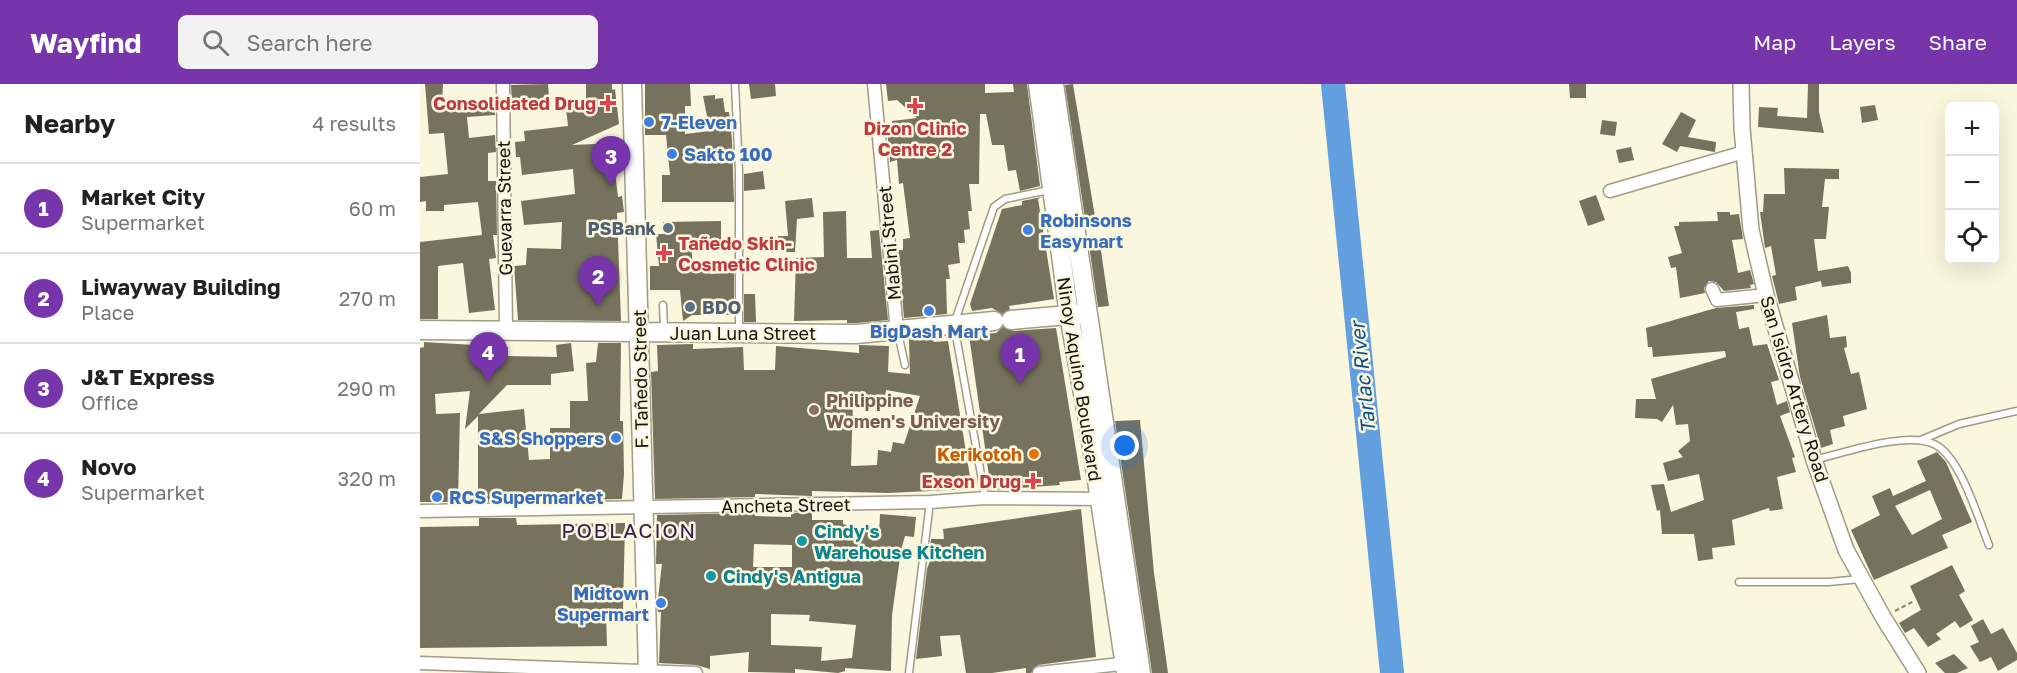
<!DOCTYPE html>
<meta charset="utf-8">
<style>
body{margin:0;font-family:"Golos Text",sans-serif;background:#f2f2f2;color:#222}
.controls{position:absolute;right:18px;top:18px;display:grid;overflow:hidden;border-radius:9px;box-shadow:0 6px 24px #0002}
.controls button{width:54px;height:54px;display:grid;place-items:center;padding:0;border:0;border-bottom:2px solid #e0e0e0;background:#fff;color:#222;font:30px sans-serif}
.you{position:absolute;left:705px;top:362px;width:21px;height:21px;margin:-15px;border:4px solid #fff;border-radius:50%;background:#1a73e8;box-shadow:0 0 0 9px #1a73e833}
.badge{display:grid;place-items:center;width:39px;height:39px;border-radius:50%;background:#7635aa;color:#fff;font-size:20px;font-weight:700}
.pin{position:absolute;translate:-50% -50px;filter:drop-shadow(0 2px 3px #0008)}
.pin::after{content:'';position:absolute;top:32px;width:21px;height:18px;background:inherit;clip-path:polygon(0 0,100% 0,50% 100%)}
.list{margin:0;padding:0;list-style:none}
h2{display:flex;justify-content:space-between;align-items:center;height:78px;margin:0;padding:0 24px;font-size:26px}
h2 small{font-size:20px;font-weight:400;color:#767676}
.list li{display:grid;grid-template-columns:39px 1fr auto;gap:18px;align-items:center;box-sizing:border-box;height:90px;padding:0 24px;border-top:2px solid #e0e0e0}
.list b{display:block;font-size:22px;white-space:nowrap}
.list p{margin:0;font-size:20px;white-space:nowrap;color:#767676}
.list em{font-size:20px;font-style:normal;color:#767676}
.icon{flex:none;width:33px;height:33px;fill:none;stroke:currentColor;stroke-width:2;stroke-linecap:round;stroke-linejoin:round}
.map{position:relative;flex:none;width:1597px;height:589px;overflow:hidden}
header{display:flex;align-items:center;gap:36px;box-sizing:border-box;height:84px;padding:0 30px;background:#7635aa;color:#fff}
header strong{font-size:28px}
nav{display:flex;gap:33px;margin-inline-start:auto;font-size:21px}
.search{width:420px;height:54px;background:#f2f2f2;display:flex;align-items:center;gap:15px;box-sizing:border-box;padding:0 21px;border-radius:9px;color:#767676;font-size:22px}
main{display:flex}
aside{flex:1;background:#fff}
.map>svg:first-child{display:block}
</style>
<header>
<strong>Wayfind</strong>
<div class="search"><svg class="icon" aria-label="search" viewBox="0 0 24 24"><circle cx="10" cy="10" r="6"/><path d="M15 15l6 6"/></svg>Search here</div>
<nav><a>Map</a><a>Layers</a><a>Share</a></nav>
</header>
<main>
<aside>
<h2>Nearby<small>4 results</small></h2>
<ul class="list">
<li><span class="badge">1</span><div><b>Market City</b><p>Supermarket</p></div><em>60 m</em></li>
<li><span class="badge">2</span><div><b>Liwayway Building</b><p>Place</p></div><em>270 m</em></li>
<li><span class="badge">3</span><div><b>J&amp;T Express</b><p>Office</p></div><em>290 m</em></li>
<li><span class="badge">4</span><div><b>Novo</b><p>Supermarket</p></div><em>320 m</em></li>
</ul>
</aside>
<div class="map">
<svg width="1597" height="589" viewBox="0 0 1597 589">
<rect width="100%" height="100%" fill="#fbf6de"/>
<g fill="none" stroke-linecap="round" stroke-linejoin="round">
<path stroke="#619fde" stroke-width="24" d="M913,0L972,589"/>
</g>
<path fill="#77725d" fill-rule="evenodd" d="M5,0H23L22,21L74,16L75,31L47,33L49,54L75,51L76,68L68,69V97H76L77,151H73L76,174L69,175L75,226L49,229L43,179L18,182V235H0V158L62,151L58,118L24,121V127H6V117L0,118V93L28,90L24,49L9,50Z
M128,0L130,26L102,28V23H92L91,1Z
M166,0H192V6L195,5L199,40L152,61L198,59V69L195,70V88L198,113L202,112L204,128L197,129L201,237L98,236L94,182L106,181L107,164L141,165L142,138L104,141L101,117L155,110L153,85L102,91L100,73H96L95,58L105,57L104,47L148,42L146,24L166,22Z
M225,0H270L271,22H265V50L290,47L283,12L295,11V15L303,14L305,28H309L312,56L314,118H242V91H250L246,51H225Z
M329,0H355L356,12L331,15Z
M466,0H565V9L594,8L593,0H607L620,102L600,107L596,86L588,87L584,61H572L566,30H560L559,100H549L552,127H548L550,145L544,146L545,159H538L540,179L528,181L530,195H526L527,230L484,234L478,166H483V155L490,154L483,99L479,100L477,76L470,78L467,46L473,44L472,37L497,34L477,16L468,17Z
M653,0L676,139L666,141L645,1Z
M1149,0H1166V14H1150Z
M1388,0H1399V28L1404,49L1338,43L1339,23L1358,24L1357,32L1387,34Z
M1455,21L1458,36L1442,39L1440,23Z
M1261,28L1276,36L1268,53L1296,58L1295,68L1260,62L1257,68L1242,60Z
M1182,36L1197,38L1195,52L1180,50Z
M1211,63L1214,76L1199,79L1196,66Z
M1364,84L1419,85V95H1405L1402,123H1409L1406,155H1394L1398,187L1428,182L1431,189V199L1402,203L1401,197L1375,203L1377,216L1359,220L1352,192L1356,191L1351,162L1345,164L1340,128H1343L1344,110H1365Z
M343,87L345,105L324,107V90Z
M1176,111L1185,136L1168,142L1159,117Z
M622,113L618,115L634,215L589,222L590,225L582,230L572,224L552,227L550,220L582,125L602,121V117Z
M392,114L394,133L377,135L375,168H357L358,152H368L365,117Z
M426,127L427,174H452L450,147L459,146L468,236L436,239H427V236L374,237L376,174L404,173L403,128Z
M1297,128H1310V131L1319,130L1323,155L1312,156L1318,189L1330,186L1334,200L1330,201L1331,204L1304,207L1296,198L1289,197L1284,204L1285,209L1260,214L1256,183L1251,184L1248,173L1262,169L1254,142H1259V138L1298,137Z
M301,137V159H271L273,183L289,182L290,190L314,188V231H272L263,237L260,206H230V182H239L236,150H244L243,138Z
M680,160L689,222L678,223L669,161Z
M324,210H335L336,238H324Z
M1334,221V225L1316,228L1319,245L1329,243L1333,262L1347,260L1359,296L1351,298L1357,321L1367,317L1370,328L1360,332L1375,373L1372,374L1376,388L1357,393L1363,425L1350,427L1349,424L1312,436L1315,461L1292,464L1293,475L1278,477L1274,450H1242L1240,426L1237,427L1231,401L1244,400L1251,428L1284,416L1279,390L1248,397L1243,379L1263,373L1258,367L1270,357L1268,340L1256,341L1253,321L1242,338L1237,335L1215,334L1216,315H1236L1231,295L1306,273L1305,267L1233,273L1232,263H1228L1226,244L1296,224Z
M1407,231L1410,254L1426,252L1427,263L1424,264L1431,290L1439,288L1447,325L1423,332L1425,342L1410,346L1413,360L1401,364L1380,293L1372,239Z
M583,243L594,247L636,244L661,396L639,398L640,401L571,406L549,251L576,249Z
M515,254L513,258L528,257L552,405L468,409L392,407V412L335,410V413L235,415L231,288L238,287L237,261L273,260V265L323,263L324,286H355L356,262L439,269V261L469,262L468,288L490,290L489,256ZM466,306L500,312L484,360L473,358L471,368L458,366L457,381L431,382L433,317L465,319Z
M4,258L88,263V272L137,273L136,261L151,259L154,287L131,290V301H87L59,330L104,325L109,376L130,375V344H150V317H168L166,279L176,278L178,259H201L200,337H203L204,390L202,415L58,418V332L45,345L50,307L15,310L16,330L40,329L38,418H0V264L4,263Z
M720,336L734,489L748,589H732L695,337Z
M1517,368L1526,378L1552,438L1522,451L1528,464L1454,496L1431,446L1460,431L1452,412L1470,404L1473,412L1506,397L1497,377ZM1510,406L1522,435L1492,451L1475,422Z
M661,425L676,573L618,581L611,589H606V584L572,589H546L540,551L520,552L522,572L496,575L507,485L512,472H509L511,455H524L523,445Z
M392,428V436H423V440L459,451L460,430L496,433L494,453L485,452L481,466L472,531L471,587L425,584V587L418,589L375,585V589L328,588L329,568L290,572V585L276,581L239,579L241,528H238L237,523L242,480H236L237,431L335,429V432L371,433V429ZM334,460L372,461V483H333ZM351,530L390,531L389,537L436,541L432,574L401,577L402,563L351,561Z
M59,434H96L97,441L205,439L203,526L186,527L187,562L0,564V443L59,442Z
M1532,481L1545,507L1539,511L1553,536L1540,544L1535,537L1516,550L1521,555L1508,563L1494,544L1485,549L1479,539L1501,526L1490,502Z
M1563,535L1571,550L1583,544L1597,569V576L1578,587L1571,573L1560,578L1550,562L1559,558L1551,542Z
M1534,570L1548,584L1537,589H1525L1515,579Z"/>
<g fill="none" stroke-linecap="round" stroke-linejoin="round">
<defs>
<path id="service" d="M315,0L319,88V246
M243,221L244,245
M478,249L485,281
M1501,356L1539,340L1597,327
M1394,376C1424,369 1488,346 1516,361C1541,375 1558,434 1569,461
M565,413L534,240L574,123L585,115L629,106
M1319,498H1409L1440,495
M489,589L510,418"/>
<path id="minor" d="M83,0L86,247
M454,0L477,247
M1190,107L1324,68
M1292,205L1297,216L1346,211
M0,427L510,418L565,414L685,415
M0,579L276,589
M619,589L710,579"/>
<path id="tertiary" d="M1321,0L1322,44L1331,146L1346,211L1394,376L1426,466L1463,533L1498,589"/>
<path id="secondary" d="M212,0L228,589
M618,0L649,231L668,337L706,589
M634,0L721,589
M591,236L660,230
M0,246L436,250L574,237"/>
</defs>
<use href="#service" stroke="#9f9b84" stroke-width="9"/>
<use href="#minor" stroke="#9f9b84" stroke-width="15"/>
<use href="#tertiary" stroke="#9f9b84" stroke-width="18"/>
<use href="#secondary" stroke="#9f9b84" stroke-width="21"/>
<path stroke="#888474" stroke-width="2" stroke-dasharray="4.5 3" stroke-linecap="butt" d="M1475,527L1494,517"/>
<use href="#service" stroke="#fff" stroke-width="6"/>
<use href="#minor" stroke="#fff" stroke-width="12"/>
<use href="#tertiary" stroke="#fff" stroke-width="15"/>
<use href="#secondary" stroke="#fff" stroke-width="18"/>
</g>
<g fill="#e0444e" stroke="#fbf6de" stroke-width="2">
<path d="M185 10h6v6h6v6h-6v6h-6v-6h-6v-6h6z"/>
<path d="M492 13h6v6h6v6h-6v6h-6v-6h-6v-6h6z"/>
<path d="M241 160h6v6h6v6h-6v6h-6v-6h-6v-6h6z"/>
<path d="M610 388h6v6h6v6h-6v6h-6v-6h-6v-6h6z"/>
</g>
<g fill="#3f7fe0" stroke="#fbf6de" stroke-width="2">
<circle cx="229" cy="38" r="6"/>
<circle cx="252" cy="70" r="6"/>
<circle cx="608" cy="146" r="6"/>
<circle cx="509" cy="227" r="6"/>
<circle cx="196" cy="354" r="6"/>
<circle cx="17" cy="413" r="6"/>
<circle cx="241" cy="519" r="6"/>
</g>
<g fill="#5c6f8a" stroke="#fbf6de" stroke-width="2">
<circle cx="248" cy="144" r="6"/>
<circle cx="270" cy="223" r="6"/>
</g>
<circle fill="#8d6e63" stroke="#fbf6de" stroke-width="2" cx="394" cy="326" r="6"/>
<circle fill="#e8710a" stroke="#fbf6de" stroke-width="2" cx="614" cy="370" r="6"/>
<g fill="#0f9aa8" stroke="#fbf6de" stroke-width="2">
<circle cx="382" cy="457" r="6"/>
<circle cx="291" cy="492" r="6"/>
</g>
<g text-anchor="middle" dominant-baseline="central" stroke-width="5" stroke-linejoin="round" paint-order="stroke">
<g font-size="18" font-weight="bold" fill="#be3a42" stroke="#fbf6de" text-anchor="end">
<text x="176" y="19">Consolidated Drug</text>
<text x="495" y="44" text-anchor="middle">Dizon Clinic<tspan x="495" dy="21">Centre 2</tspan></text>
<text x="258" y="159" text-anchor="start">Tañedo Skin-<tspan x="258" dy="21">Cosmetic Clinic</tspan></text>
<text x="601" y="397">Exson Drug</text>
</g>
<g font-size="18" font-weight="bold" fill="#366cbe" stroke="#fbf6de" text-anchor="start">
<text x="241" y="38">7-Eleven</text>
<text x="264" y="70">Sakto 100</text>
<text x="620" y="136">Robinsons<tspan x="620" dy="21">Easymart</tspan></text>
<text x="509" y="247" text-anchor="middle">BigDash Mart</text>
<text x="184" y="354" text-anchor="end">S&amp;S Shoppers</text>
<text x="29" y="413">RCS Supermarket</text>
<text x="229" y="509" text-anchor="end">Midtown<tspan x="229" dy="21">Supermart</tspan></text>
</g>
<g font-size="18" fill="#17150d" stroke="#fbf6de">
<text transform="translate(84 124) rotate(-91)">Guevarra Street</text>
<text transform="translate(469 159) rotate(-95)">Mabini Street</text>
<text x="323" y="249">Juan Luna Street</text>
<text transform="translate(220 295) rotate(-91)">F. Tañedo Street</text>
<text transform="translate(660 295) rotate(81)">Ninoy Aquino Boulevard</text>
<text transform="translate(1375 305) rotate(73)">San Isidro Artery Road</text>
<text transform="translate(366 421) rotate(-1)">Ancheta Street</text>
</g>
<g font-size="18" font-weight="bold" fill="#4e5e75" stroke="#fbf6de" text-anchor="end">
<text x="236" y="144">PSBank</text>
<text x="282" y="223" text-anchor="start">BDO</text>
</g>
<g font-size="18" font-weight="bold" fill="#785e54" stroke="#fbf6de" text-anchor="start">
<text x="406" y="316">Philippine<tspan x="406" dy="21">Women's University</tspan></text>
</g>
<g font-size="18" font-weight="bold" fill="#c56008" stroke="#fbf6de" text-anchor="end">
<text x="602" y="370">Kerikotoh</text>
</g>
<g font-size="18" font-weight="bold" fill="#0d838f" stroke="#fbf6de" text-anchor="start">
<text x="394" y="447">Cindy's<tspan x="394" dy="21">Warehouse Kitchen</tspan></text>
<text x="303" y="492">Cindy's Antigua</text>
</g>
<g font-size="20" font-style="italic" fill="#0a508a" stroke="#fbf6de">
<text transform="translate(942 294) rotate(-96)">Tarlac River</text>
</g>
<g font-size="21" letter-spacing="1.5" fill="#391a52" stroke="#fbf6de">
<text x="209" y="446">POBLACION</text>
</g>
</g>
</svg>
<div class="controls">
<button>+</button>
<button>−</button>
<button><svg class="icon" aria-label="locate" viewBox="0 0 24 24"><circle cx="12" cy="12" r="6"/><path d="M12 2v4M12 18v4M2 12h4M18 12h4"/></svg></button>
</div>
<div class="you"></div>
<div class="pin badge" style="left:600px;top:300px">1</div>
<div class="pin badge" style="left:178px;top:222px">2</div>
<div class="pin badge" style="left:191px;top:102px">3</div>
<div class="pin badge" style="left:68px;top:298px">4</div>
</div>
</main>
